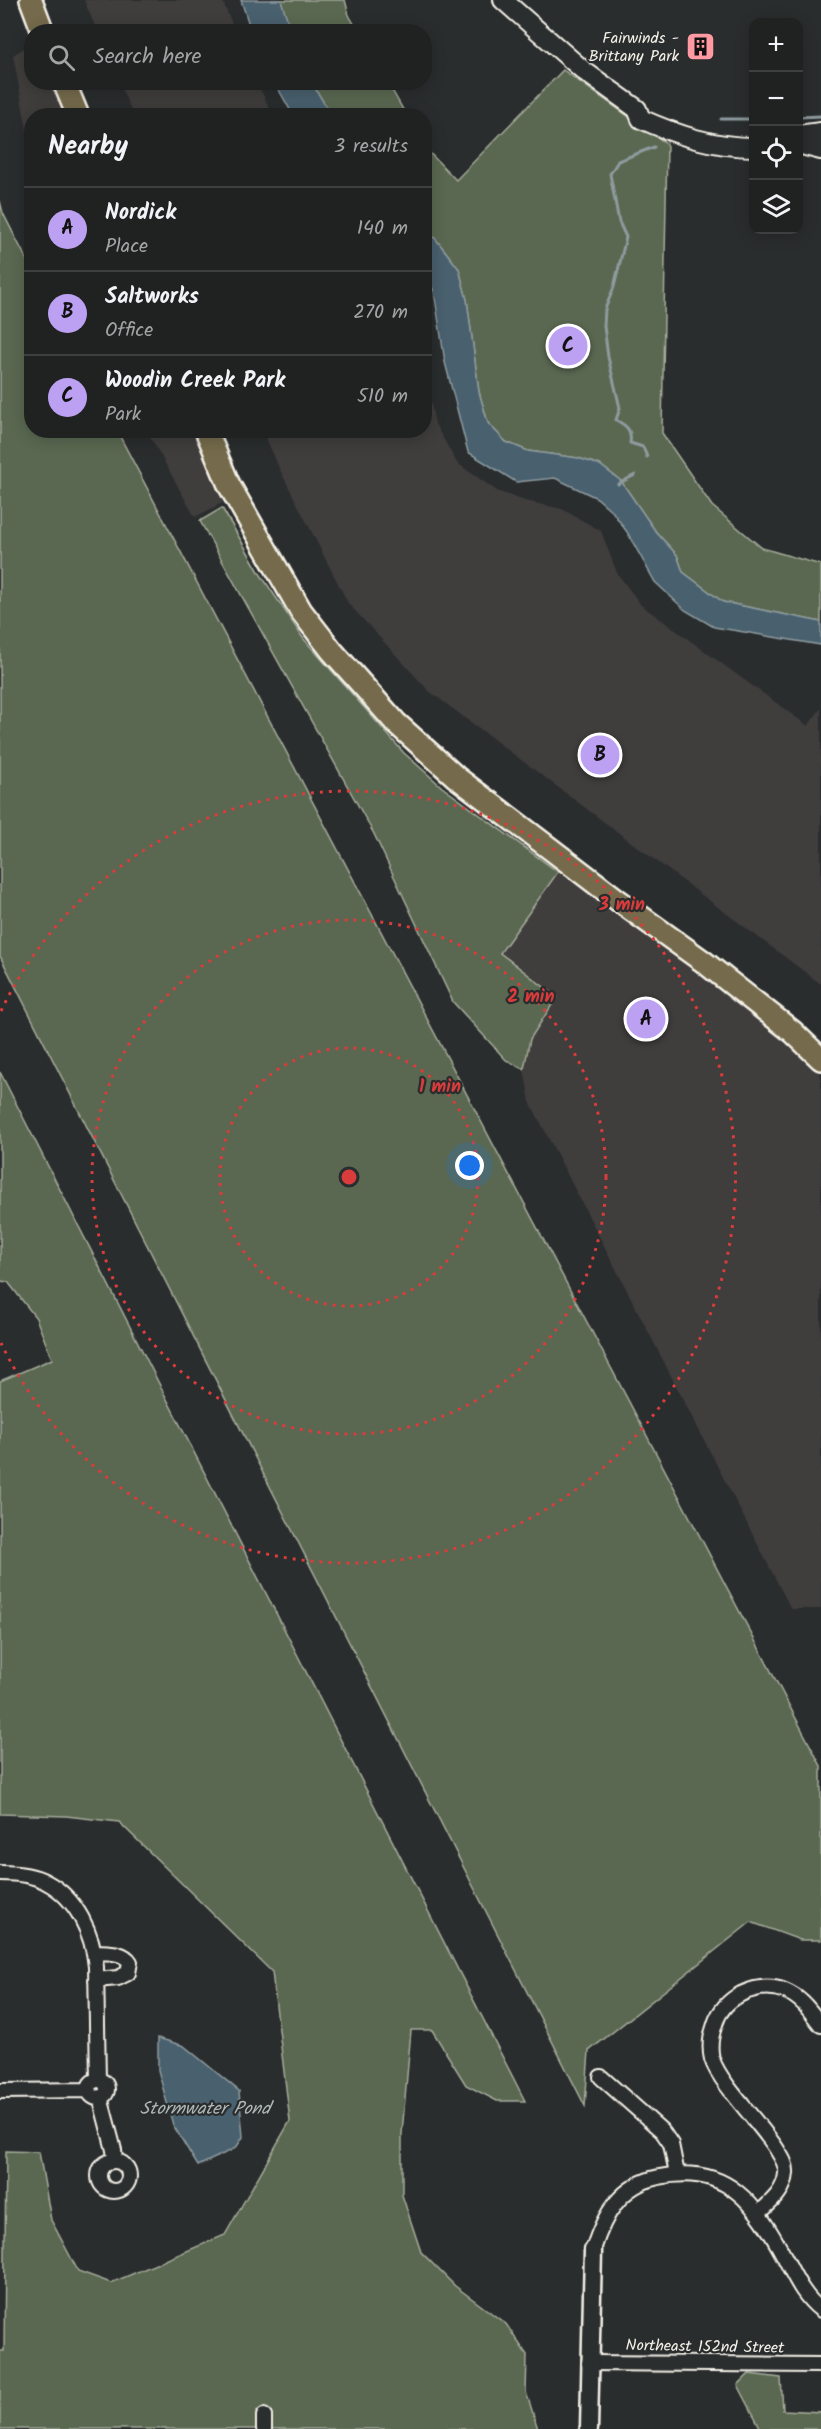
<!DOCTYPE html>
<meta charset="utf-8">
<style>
body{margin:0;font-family:Kalam,sans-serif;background:#2d2f2f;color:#f1f3f6}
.controls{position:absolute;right:18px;top:18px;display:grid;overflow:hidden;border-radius:12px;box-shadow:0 3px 15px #0003}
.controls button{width:54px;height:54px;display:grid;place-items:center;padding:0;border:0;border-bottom:2px solid #3d3f40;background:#202222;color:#f1f3f6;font:30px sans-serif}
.you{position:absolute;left:470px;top:1166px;width:21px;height:21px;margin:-15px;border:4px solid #fff;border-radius:50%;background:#1a73e8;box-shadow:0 0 0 9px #1a73e833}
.badge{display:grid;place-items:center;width:39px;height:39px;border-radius:50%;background:#bca0f2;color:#111;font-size:20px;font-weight:700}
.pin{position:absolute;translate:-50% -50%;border:3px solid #fff;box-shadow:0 2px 6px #0006}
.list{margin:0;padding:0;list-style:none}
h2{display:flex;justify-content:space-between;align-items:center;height:78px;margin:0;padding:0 24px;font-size:26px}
h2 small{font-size:20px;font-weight:400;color:#a2a4a5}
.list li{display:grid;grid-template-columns:39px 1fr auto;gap:18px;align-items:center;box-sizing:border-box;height:84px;padding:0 24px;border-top:2px solid #3d3f40}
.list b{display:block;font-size:22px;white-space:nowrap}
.list p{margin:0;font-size:20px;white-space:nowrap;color:#a2a4a5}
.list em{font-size:20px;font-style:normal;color:#a2a4a5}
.icon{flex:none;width:33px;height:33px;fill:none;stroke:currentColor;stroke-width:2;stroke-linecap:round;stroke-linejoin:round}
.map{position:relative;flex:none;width:821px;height:2429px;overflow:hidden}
.search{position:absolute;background:#202222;box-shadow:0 3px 15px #0003;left:24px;top:24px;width:408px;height:66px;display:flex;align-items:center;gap:15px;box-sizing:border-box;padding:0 21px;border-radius:24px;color:#a2a4a5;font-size:22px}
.panel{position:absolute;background:#202222;box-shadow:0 3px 15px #0003;left:24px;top:108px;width:408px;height:330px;border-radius:24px}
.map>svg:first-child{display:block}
</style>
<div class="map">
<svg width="821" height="2429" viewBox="0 0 821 2429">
<rect width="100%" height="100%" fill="#2a2d2e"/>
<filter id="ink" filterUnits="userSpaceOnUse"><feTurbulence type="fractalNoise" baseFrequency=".0167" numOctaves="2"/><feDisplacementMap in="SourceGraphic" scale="12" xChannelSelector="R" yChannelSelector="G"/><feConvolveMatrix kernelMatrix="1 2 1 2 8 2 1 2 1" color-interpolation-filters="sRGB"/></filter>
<g filter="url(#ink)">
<path fill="#403c3d" d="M84,0H222L235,31H97Z
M31,44L32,82L52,83L66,115L32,116L31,151L13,55Z
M119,83H257L273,115H133Z
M425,371L435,424L457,463L497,491L525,501L562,509L601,531L617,573L641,605L808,726L821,708V984L429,691L348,603L280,470L263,431L424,430Z
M147,431H194L224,502L195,517Z
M558,872L695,969L785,1040L821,1075V1609H791L530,1102L524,1069L530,1039L557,997L500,953Z"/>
<path fill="#5a6851" stroke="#a7ac9c" stroke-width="1.5" d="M272,0H345L349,15L358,31H286Z
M563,70L667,144L662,433L712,506L762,548L821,565V622L723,602L683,572L677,555L656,532L621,481L600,465L578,458L528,451L506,442L488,423L479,392L467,300L459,269L435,238L425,232L424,147L456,180Z
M312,83H388L406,115H331Z
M0,201L3,213L31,268L32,430L117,431L821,1766V1940H800L751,1922L589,2051L585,2106L0,956Z
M222,508L261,575L303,638L404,753L442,787L558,872L500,953L557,997L530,1039L524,1069L506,1060L453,1002L374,834L200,521Z
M0,1072L525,2101H497L466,2085L432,2030H411L402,2133V2195L421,2252L455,2286L506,2324L527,2355L526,2392L538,2429H0V2351H4L6,2151L39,2152L51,2220L78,2271L111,2283L225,2235L290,2121L272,1972L119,1822L66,1816L0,1814V1381L52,1359L36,1318L8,1282L0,1281Z
M749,2374L781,2378L783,2410L821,2412V2429H761L738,2385Z"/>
<path fill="#4a616e" stroke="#8e9b9f" stroke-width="1.5" d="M241,0H281L291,31H251Z
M275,83H312L331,115H293Z
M424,232L435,238L459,269L467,300L479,392L488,423L506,442L528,451L578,458L600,465L621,481L656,532L677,555L683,572L723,602L821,622V645L714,627L685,610L655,582L627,532L612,511L597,498L555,478L516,482L468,452L445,362L434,291L425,276Z
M158,2038L184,2046L239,2091L243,2137L236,2148L198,2166L173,2125L158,2070Z"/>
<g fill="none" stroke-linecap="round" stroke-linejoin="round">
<path stroke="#8e9b9f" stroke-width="3" d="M798,117L821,116
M721,119H754
M647,457L643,447L630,443C632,430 627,426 616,420L620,408L608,357L604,326L605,309L614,287L626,237L619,222L610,174L618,161L654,147
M618,484L635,475"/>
<defs>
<path id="minor" d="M0,1873C15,1873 32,1874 46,1882C77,1898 93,1934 96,1967L98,2080
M94,1952C107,1953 123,1951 130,1962L128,1973L118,1978L96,1980
M601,2077L662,2131L671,2144L677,2174
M89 2089a9 9 0 1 1 18 0a9 9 0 1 1-18 0Z
M0,2091L89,2090
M100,2097L114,2150L115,2161
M99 2176a15 15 0 1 1 30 0a15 15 0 1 1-30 0Z
M759,2213C771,2202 785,2191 786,2173C787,2164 780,2155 776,2148C760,2123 720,2084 712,2059C709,2047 711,2035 715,2024C719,2011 729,2000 741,1994C756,1987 770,1985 785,1991C802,1998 810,2011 821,2025
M593,2250C604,2215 620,2185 659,2177C728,2163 756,2204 785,2258C795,2277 803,2296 821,2310
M589,2363L821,2365
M264,2429V2416"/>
<path id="tertiary" d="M589,2429L593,2250"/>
<path id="secondary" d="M503,0L584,71L637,109
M637,109L641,119C677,135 713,147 754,147
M798,135L821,132
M798,144L821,150"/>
<path id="primary" d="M31,0L43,32
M64,82L78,116
M206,430L229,485L301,611L332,651L396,723L456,777L619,901L704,962L793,1032L821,1059"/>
</defs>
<use href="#minor" stroke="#f4f1e8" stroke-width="18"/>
<use href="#tertiary" stroke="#f4f1e8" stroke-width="21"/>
<use href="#secondary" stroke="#f4f1e8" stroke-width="22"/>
<use href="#primary" stroke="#f4f1e8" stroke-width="26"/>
<use href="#minor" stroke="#2a2d2e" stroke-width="14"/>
<use href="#tertiary" stroke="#2a2d2e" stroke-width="16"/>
<use href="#secondary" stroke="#2a2d2e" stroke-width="18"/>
<use href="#primary" stroke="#756b4b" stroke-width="21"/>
</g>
</g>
<g fill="none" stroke="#d93c3b" stroke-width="3" stroke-dasharray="3 6">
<circle cx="349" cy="1177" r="129"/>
<circle cx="349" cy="1177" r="257"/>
<path d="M1 1011A386 386 0 1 1 1 1343"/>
</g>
<defs>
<symbol id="building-square" viewBox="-11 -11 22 22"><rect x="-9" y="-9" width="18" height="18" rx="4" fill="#ff9aa2" stroke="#2a2d2e"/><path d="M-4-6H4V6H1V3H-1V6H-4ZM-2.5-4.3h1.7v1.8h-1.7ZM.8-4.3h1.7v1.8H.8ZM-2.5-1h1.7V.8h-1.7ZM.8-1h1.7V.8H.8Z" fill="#111"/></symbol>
</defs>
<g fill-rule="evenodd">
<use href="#building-square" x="684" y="30" width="33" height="33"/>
</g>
<g text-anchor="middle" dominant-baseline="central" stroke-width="4.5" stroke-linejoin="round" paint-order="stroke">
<g font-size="16" fill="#f4f1e8" stroke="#2a2d2e" text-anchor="end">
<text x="679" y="38">Fairwinds -<tspan x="679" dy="18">Brittany Park</tspan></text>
</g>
<g font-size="16" fill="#f4f1e8" stroke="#2a2d2e">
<text transform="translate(705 2347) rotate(1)">Northeast 152nd Street</text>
</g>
<g font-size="18" font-style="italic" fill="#b0b7b7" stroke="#2a2d2e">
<text x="205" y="2109">Stormwater Pond</text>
</g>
</g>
<circle cx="349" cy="1177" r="9" fill="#d93c3b" stroke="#2a2d2e" stroke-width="3"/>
<g font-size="18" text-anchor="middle" font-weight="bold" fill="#d93c3b" stroke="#2a2d2e" stroke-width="4.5" stroke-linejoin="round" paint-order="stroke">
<text x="622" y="910">3 min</text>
<text x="531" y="1002">2 min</text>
<text x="440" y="1092">1 min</text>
</g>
</svg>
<div class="controls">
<button>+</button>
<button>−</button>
<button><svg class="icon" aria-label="locate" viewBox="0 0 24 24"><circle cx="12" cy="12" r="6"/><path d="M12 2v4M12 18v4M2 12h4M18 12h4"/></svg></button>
<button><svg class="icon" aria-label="layers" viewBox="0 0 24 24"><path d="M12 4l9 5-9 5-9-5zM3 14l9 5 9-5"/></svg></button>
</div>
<div class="you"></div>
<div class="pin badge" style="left:646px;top:1019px">A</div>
<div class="pin badge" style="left:600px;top:755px">B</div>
<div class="pin badge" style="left:568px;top:346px">C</div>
<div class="search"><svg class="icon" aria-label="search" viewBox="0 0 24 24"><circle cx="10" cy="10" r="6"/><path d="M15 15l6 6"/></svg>Search here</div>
<section class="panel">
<h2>Nearby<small>3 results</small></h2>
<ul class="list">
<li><span class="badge">A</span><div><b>Nordick</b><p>Place</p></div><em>140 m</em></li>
<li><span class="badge">B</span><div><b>Saltworks</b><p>Office</p></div><em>270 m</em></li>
<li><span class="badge">C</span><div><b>Woodin Creek Park</b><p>Park</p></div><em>510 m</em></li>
</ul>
</section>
</div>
